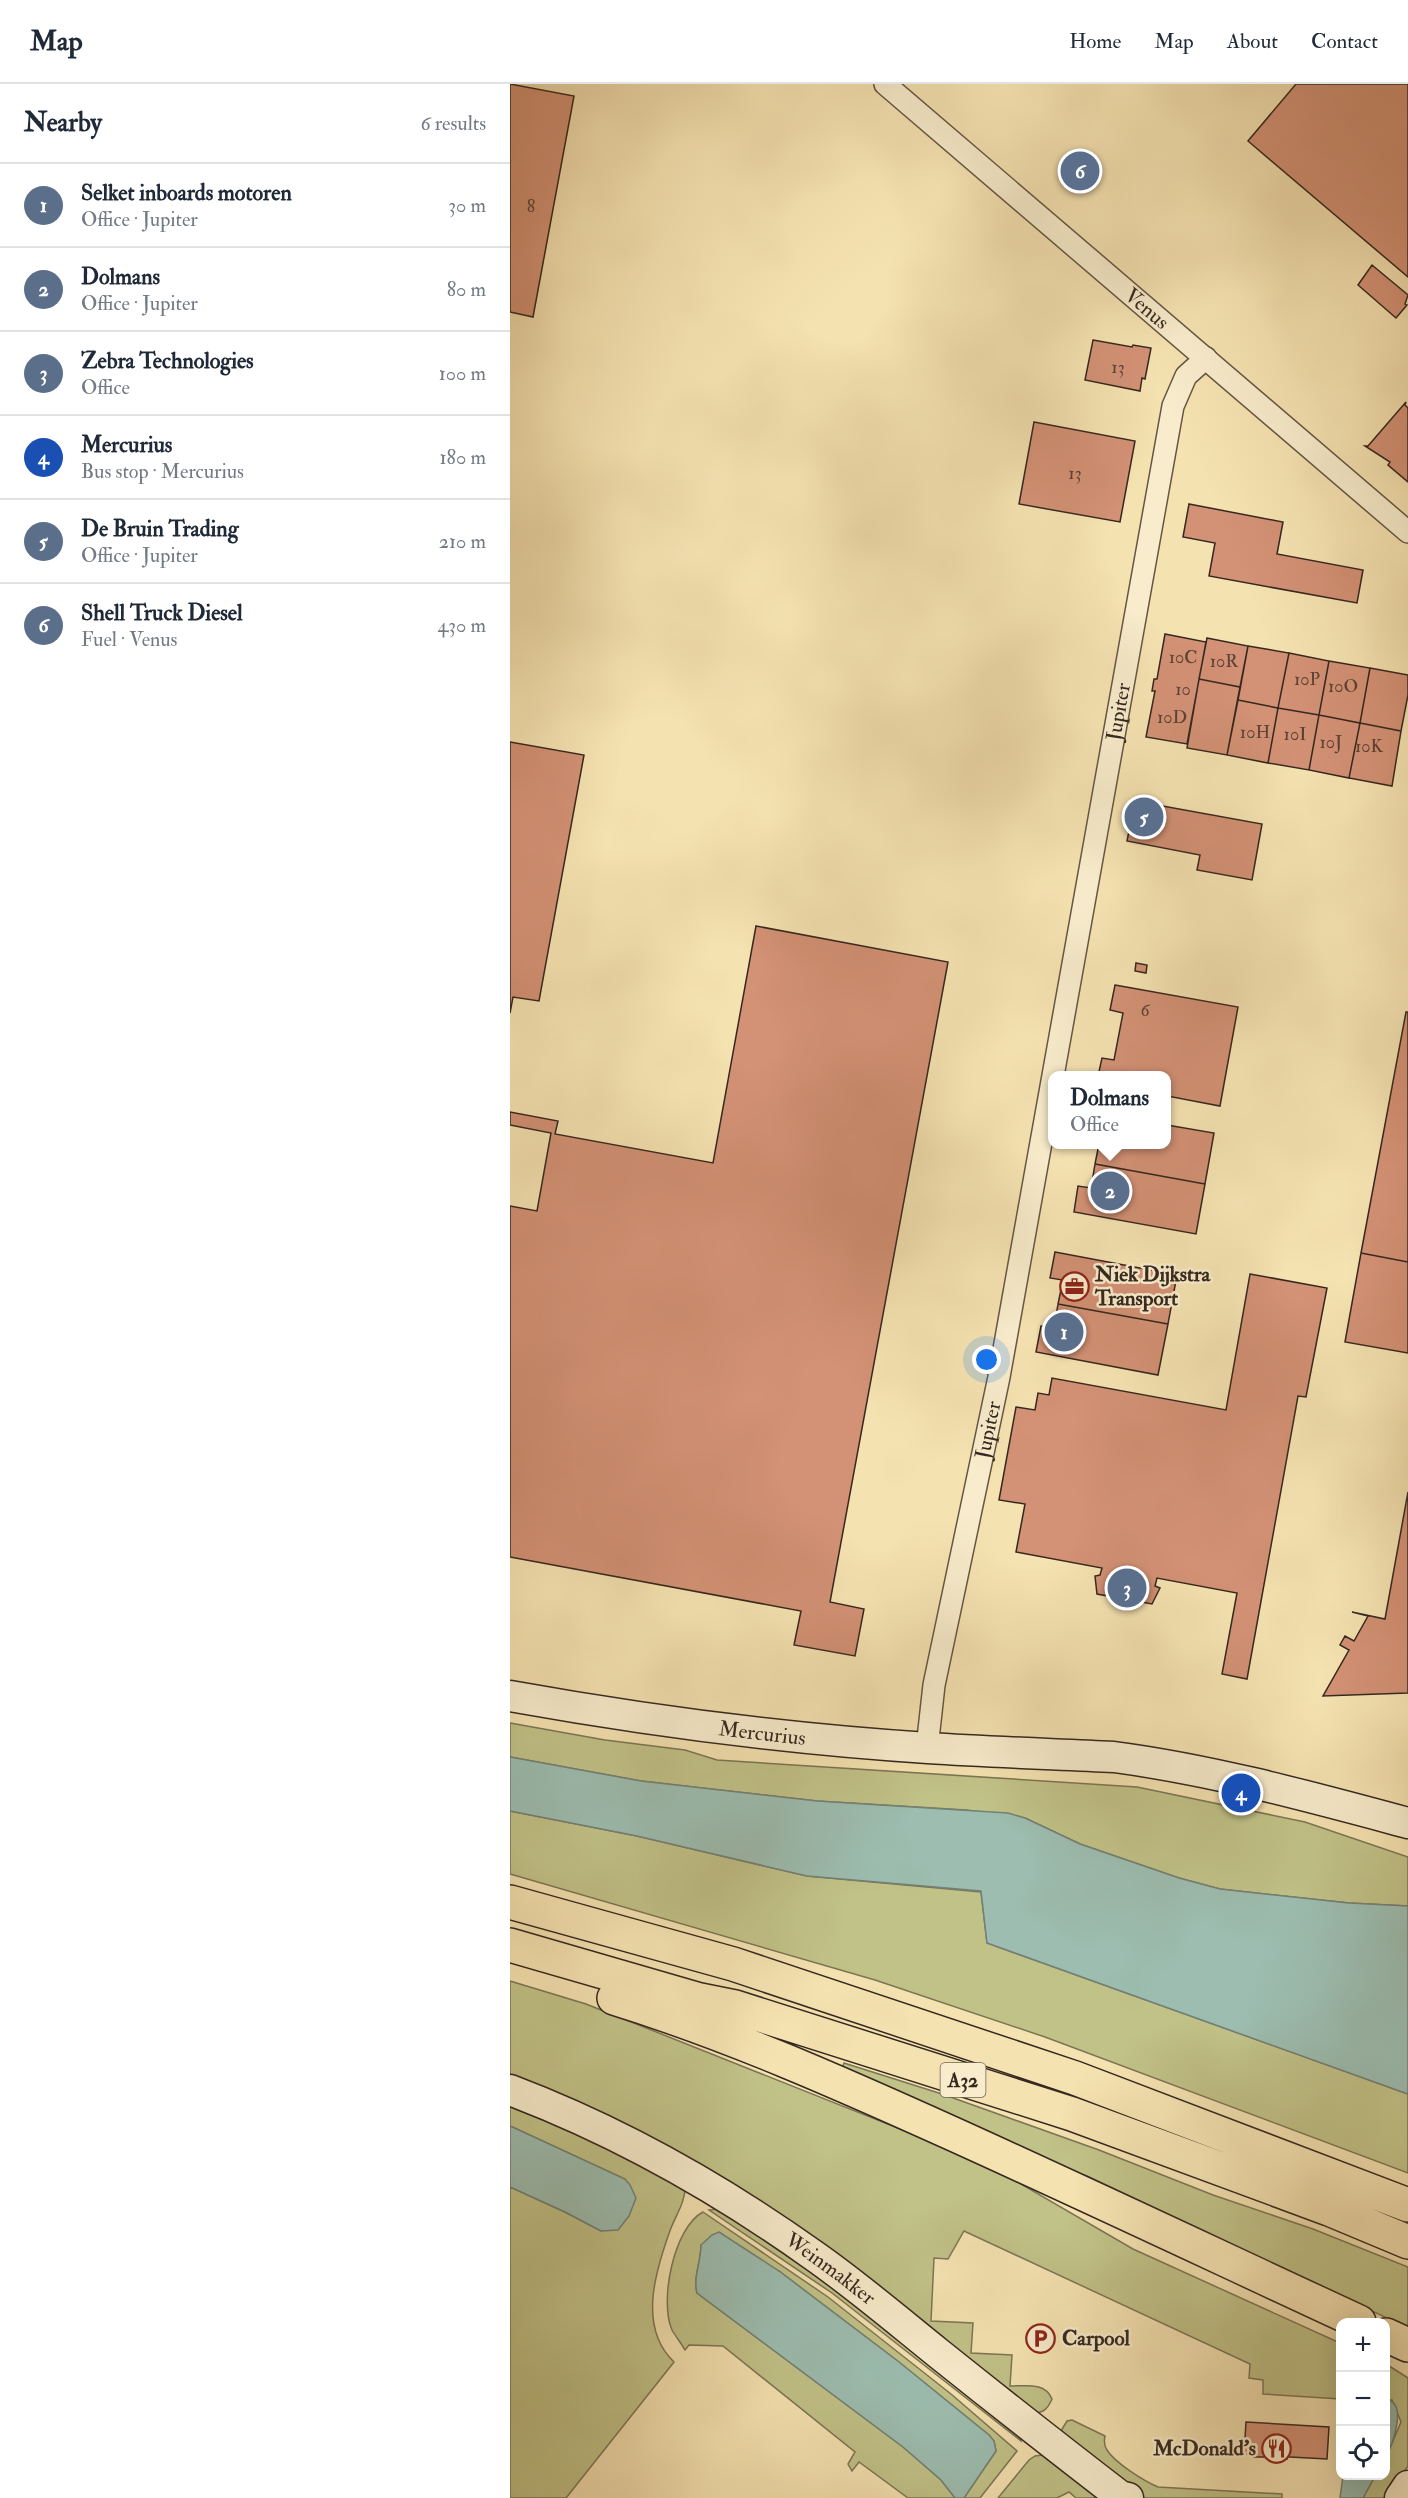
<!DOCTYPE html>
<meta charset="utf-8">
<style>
body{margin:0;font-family:"IM FELL Double Pica",serif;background:#f2f2f3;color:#1f2937}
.controls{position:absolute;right:18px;bottom:18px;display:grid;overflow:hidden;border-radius:12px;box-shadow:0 6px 24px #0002}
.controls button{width:54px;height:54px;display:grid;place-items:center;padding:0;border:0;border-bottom:2px solid #e0e1e3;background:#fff;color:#1f2937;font:30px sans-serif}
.you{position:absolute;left:477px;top:1276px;width:21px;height:21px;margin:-15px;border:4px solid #fff;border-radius:50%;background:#1a73e8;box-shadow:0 0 0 9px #1a73e833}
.badge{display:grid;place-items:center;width:39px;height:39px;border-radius:50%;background:#0b8043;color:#fff;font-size:20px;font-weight:700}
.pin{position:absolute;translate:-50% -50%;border:3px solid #fff;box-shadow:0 2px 6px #0006}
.popup{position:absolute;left:538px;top:987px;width:123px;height:78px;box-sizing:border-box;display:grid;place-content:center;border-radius:12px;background:#fff;filter:drop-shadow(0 2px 4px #0005);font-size:20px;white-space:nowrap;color:#747a83}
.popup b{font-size:22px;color:#1f2937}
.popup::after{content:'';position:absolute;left:50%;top:100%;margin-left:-12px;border:12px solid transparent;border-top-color:#fff}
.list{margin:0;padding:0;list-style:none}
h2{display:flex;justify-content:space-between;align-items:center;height:78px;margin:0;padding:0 24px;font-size:26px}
h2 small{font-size:20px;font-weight:400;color:#747a83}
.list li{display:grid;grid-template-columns:39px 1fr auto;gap:18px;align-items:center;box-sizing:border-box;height:84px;padding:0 24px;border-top:2px solid #e0e1e3}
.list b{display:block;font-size:22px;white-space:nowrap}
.list p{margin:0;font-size:20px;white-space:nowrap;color:#747a83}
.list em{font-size:20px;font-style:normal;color:#747a83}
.icon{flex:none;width:33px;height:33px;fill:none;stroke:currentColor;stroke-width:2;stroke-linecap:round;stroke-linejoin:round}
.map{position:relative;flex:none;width:898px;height:2414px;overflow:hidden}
header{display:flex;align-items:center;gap:36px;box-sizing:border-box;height:84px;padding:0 30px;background:#fff;border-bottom:2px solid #e0e1e3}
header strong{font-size:28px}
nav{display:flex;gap:33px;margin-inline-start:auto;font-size:21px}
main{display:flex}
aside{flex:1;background:#fff}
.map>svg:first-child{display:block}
</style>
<header>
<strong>Map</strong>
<nav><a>Home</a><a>Map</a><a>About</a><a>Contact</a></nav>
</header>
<main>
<aside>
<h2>Nearby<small>6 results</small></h2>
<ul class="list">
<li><span class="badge" style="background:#5c6f8a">1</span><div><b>Selket inboards motoren</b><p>Office · Jupiter</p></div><em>30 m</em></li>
<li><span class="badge" style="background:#5c6f8a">2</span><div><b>Dolmans</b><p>Office · Jupiter</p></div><em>80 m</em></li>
<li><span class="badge" style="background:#5c6f8a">3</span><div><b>Zebra Technologies</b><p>Office</p></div><em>100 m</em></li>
<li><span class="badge" style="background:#1a4fb4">4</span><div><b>Mercurius</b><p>Bus stop · Mercurius</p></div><em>180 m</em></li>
<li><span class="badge" style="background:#5c6f8a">5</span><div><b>De Bruin Trading</b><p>Office · Jupiter</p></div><em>210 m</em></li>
<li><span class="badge" style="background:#5c6f8a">6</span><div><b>Shell Truck Diesel</b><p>Fuel · Venus</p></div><em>430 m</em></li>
</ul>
</aside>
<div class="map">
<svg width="898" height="2414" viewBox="0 0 898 2414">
<rect width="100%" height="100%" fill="#f5e2b1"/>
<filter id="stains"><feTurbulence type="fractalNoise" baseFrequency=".00333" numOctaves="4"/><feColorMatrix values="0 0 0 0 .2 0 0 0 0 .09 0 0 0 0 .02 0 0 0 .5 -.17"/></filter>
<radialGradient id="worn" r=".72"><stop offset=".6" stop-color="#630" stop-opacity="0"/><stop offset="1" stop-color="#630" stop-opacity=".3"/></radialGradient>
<path fill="#c1c288" stroke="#7b7554" stroke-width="1.5" d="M0,1639L95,1656L175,1666L207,1676L627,1703L795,1738L898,1773V1822L839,1819L710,1805L669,1794L570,1760L515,1734L456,1726L307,1717L131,1697L0,1673Z
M0,1727L127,1752L297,1792L471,1808L477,1859L898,2010V2089L535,1953L365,1896L0,1790Z
M0,1897L76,1920L473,2078L623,2165L830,2259V2315L753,2310V2296L739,2294L740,2280L454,2147L438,2175L424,2174L421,2237L463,2239L461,2269L502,2271L500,2302C516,2302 535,2298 542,2315C538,2324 534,2329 524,2329L342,2189L0,1998Z
M334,1979L432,2010L589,2066L703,2111L803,2145L898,2183V2244L577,2092L509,2070L331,1987Z
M0,2016L175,2100C176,2117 167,2129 161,2144C146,2185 127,2243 164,2278L56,2414H0V2103L55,2128L91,2147L115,2095L0,2042Z
M207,2125H218L508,2343L511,2357L322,2209L199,2126Z
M193,2128L318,2213L441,2310L507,2367L470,2414H454L486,2367L484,2357L479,2351L389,2278L269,2187L191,2161C191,2178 183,2193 187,2209L393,2363L431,2396L445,2414H398L349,2378L342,2387L338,2380L345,2368L213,2262L179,2261L175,2266C171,2259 166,2253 162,2246C149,2217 164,2143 193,2128Z
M876,2280L898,2294V2382L877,2414H853L865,2392H876V2373L891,2338L882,2316H876Z
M562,2336L595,2352C594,2357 594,2362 597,2366C605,2379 634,2397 648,2403L772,2410V2414H627L552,2352V2345L557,2337Z
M541,2370L598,2414H566L559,2408L547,2414H488L519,2376L525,2372Z"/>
<path fill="#9cbdb0" stroke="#738176" stroke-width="1.5" d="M0,1673L131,1697L307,1717L498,1729L515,1734L570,1760L669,1794L710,1805L839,1819L898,1822V2010L477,1859L471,1807L297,1792L127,1752L0,1727Z
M0,2042L115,2095L120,2101L126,2114L119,2132L108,2146L91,2147L55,2128L0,2103Z
M209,2148L269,2187L389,2278L479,2351L484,2357L486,2367L454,2414H445L431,2396L393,2363L187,2209C183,2193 191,2178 191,2161L202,2151Z
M876,2316C898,2317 883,2359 876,2373Z
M833,2392H865L853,2414H830Z"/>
<path fill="#d39175" stroke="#35281f" stroke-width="1.5" d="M0,0L64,12L23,233L0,228Z
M786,0H898V193L738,57Z
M862,181L898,211L895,220L897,221L886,234L848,201Z
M583,256L622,263L623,261L641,264L635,295L632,294L630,307L575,296Z
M896,318L895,321L898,324V398L878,381L880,378L855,362H858Z
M524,338L625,357L610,438L509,420Z
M679,420L773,438L767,470L853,486L847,519L699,492L705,459L673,453Z
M655,550L696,558L677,660L636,653L645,607H642L644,595H647Z
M697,554L738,562L730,603L689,595Z
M738,562L779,569L768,624L728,616Z
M779,569L819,577L809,631L768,624Z
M819,577L860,584L850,639L809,631Z
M860,584L898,591V611L891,647L850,639Z
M689,595L730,603L717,671L677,664Z
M728,616L768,624L758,679L717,671Z
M768,624L809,631L799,686L758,679Z
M809,631L850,639L839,694L799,686Z
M850,639L891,647L882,702L839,694Z
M0,658L74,671L29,917L3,913L0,929Z
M625,717L752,740L742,796L687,786L690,771L617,757Z
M246,842L438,878L320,1518L354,1525L345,1572L284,1561L291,1527L0,1473V1122L27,1127L41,1049L0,1041V1028L48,1037L45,1050L203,1079Z
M626,879L637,881L636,889L625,887Z
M605,901L728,923L710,1022L657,1012V992H588L592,974L604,976L613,929L600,926Z
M896,928H898V1178L851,1169Z
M657,1041L704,1049L695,1100L585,1080L589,1060H657Z
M585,1080L695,1100L686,1150L564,1128L568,1102L581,1104Z
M545,1168L667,1191L658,1240L548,1220L553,1196L540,1194Z
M851,1169L898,1178V1269L835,1258Z
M740,1190L817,1204L796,1313L788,1312L737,1595L712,1590L727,1509L647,1494L645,1502L650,1504L642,1520L587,1510L585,1492L590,1491L592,1484L506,1468L515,1420L489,1416L506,1323L525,1326L528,1309L539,1311L542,1294L716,1326Z
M548,1220L658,1240L648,1291L526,1268L531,1242L544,1244Z
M898,1408V1609L813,1612L839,1566L830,1561L835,1552L844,1557L858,1532L842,1528L875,1535Z
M736,2338L819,2343L817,2375L780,2373H777V2375H771V2373H743L744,2371L734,2370Z"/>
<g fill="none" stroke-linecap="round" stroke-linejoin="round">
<defs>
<g id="street">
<path id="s1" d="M375,0L898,448"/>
<path id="s2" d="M417,1664L424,1601L489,1293L663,322L676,292L696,274"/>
</g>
<g id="secondary">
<path id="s3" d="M0,1612C139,1637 277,1655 418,1664C480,1668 542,1670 604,1673C703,1686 801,1713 898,1739"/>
<path id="s4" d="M0,2006C108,2047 209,2104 303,2171C346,2201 387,2236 428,2269C488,2317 549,2365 610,2412L618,2414"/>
<path d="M890,2414L898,2402"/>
</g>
<path id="highway" d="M0,1818L223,1880L565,1994L898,2121
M0,1861L190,1916L225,1923L562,2030L819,2125L898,2158
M104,1914C220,1950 330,1999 441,2049C578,2111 713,2175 849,2238
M876,2251L898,2261"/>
</defs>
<use href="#street" stroke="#655644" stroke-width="24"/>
<use href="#secondary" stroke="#35281f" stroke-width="33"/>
<use href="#highway" stroke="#35281f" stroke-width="36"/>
<use href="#street" stroke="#f8eccc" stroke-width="21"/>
<use href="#secondary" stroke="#f8eccc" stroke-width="30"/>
<use href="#highway" stroke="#f5e2b1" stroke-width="33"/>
</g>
<defs>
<symbol id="office-ring" viewBox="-11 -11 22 22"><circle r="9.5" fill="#f8eccc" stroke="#8f2418" stroke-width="1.5"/><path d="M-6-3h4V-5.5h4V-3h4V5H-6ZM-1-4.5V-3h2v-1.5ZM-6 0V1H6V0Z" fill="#8f2418"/></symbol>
<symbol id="parking-ring" viewBox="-11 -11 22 22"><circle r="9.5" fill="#f8eccc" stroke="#8f2418" stroke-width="1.5"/><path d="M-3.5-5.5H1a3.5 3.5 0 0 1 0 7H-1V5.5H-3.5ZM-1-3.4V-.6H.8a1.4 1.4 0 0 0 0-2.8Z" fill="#8f2418"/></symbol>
<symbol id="restaurant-ring" viewBox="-11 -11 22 22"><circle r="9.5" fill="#f8eccc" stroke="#8f2418" stroke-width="1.5"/><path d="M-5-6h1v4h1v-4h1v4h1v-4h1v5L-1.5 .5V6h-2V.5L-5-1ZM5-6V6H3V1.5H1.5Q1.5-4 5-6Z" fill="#8f2418"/></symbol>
</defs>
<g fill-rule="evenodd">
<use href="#office-ring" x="548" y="1186" width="33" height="33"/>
<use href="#parking-ring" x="514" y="2238" width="33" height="33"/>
<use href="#restaurant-ring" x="750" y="2348" width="33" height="33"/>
</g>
<g text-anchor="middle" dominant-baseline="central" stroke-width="5" stroke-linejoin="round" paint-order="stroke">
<g font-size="18" fill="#5c4234">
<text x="21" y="122">8</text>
<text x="608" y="283">13</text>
<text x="565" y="389">13</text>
<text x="673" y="573">10C</text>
<text x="714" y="577">10R</text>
<text x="797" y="595">10P</text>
<text x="833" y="602">10O</text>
<text x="673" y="605">10</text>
<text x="662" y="633">10D</text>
<text x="745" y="648">10H</text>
<text x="785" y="650">10I</text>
<text x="821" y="658">10J</text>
<text x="859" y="662">10K</text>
<text x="635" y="926">6</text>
</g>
<rect fill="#f8eccc" stroke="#706353" stroke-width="1.5" x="430.5" y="1979" width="45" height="34" rx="4.5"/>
<g font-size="20" font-weight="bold" fill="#35281f">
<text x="453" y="1996">A32</text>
</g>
<g font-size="21" fill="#35281f" stroke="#f8eccc">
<text stroke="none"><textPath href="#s1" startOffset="345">Venus</textPath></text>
<text stroke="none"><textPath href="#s2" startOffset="1054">Jupiter</textPath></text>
<text stroke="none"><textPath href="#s2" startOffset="324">Jupiter</textPath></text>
<text stroke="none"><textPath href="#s3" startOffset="255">Mercurius</textPath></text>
<text stroke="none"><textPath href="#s4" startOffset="368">Weinmakker</textPath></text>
</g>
<g font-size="21" font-weight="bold" fill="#35281f" stroke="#f8eccc" text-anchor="start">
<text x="585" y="1190">Niek Dijkstra<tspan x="585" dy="24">Transport</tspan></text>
<text x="552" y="2254">Carpool</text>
<text x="746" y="2364" text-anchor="end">McDonald's</text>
</g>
</g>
<rect width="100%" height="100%" filter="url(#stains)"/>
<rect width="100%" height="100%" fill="url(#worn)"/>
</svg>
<div class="controls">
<button>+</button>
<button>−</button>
<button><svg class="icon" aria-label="locate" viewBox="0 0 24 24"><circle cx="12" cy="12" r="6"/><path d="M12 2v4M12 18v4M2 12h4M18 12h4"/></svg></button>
</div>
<div class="you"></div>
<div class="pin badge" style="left:554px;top:1248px;background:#5c6f8a">1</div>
<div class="pin badge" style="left:600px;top:1107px;background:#5c6f8a">2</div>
<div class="popup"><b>Dolmans</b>Office</div>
<div class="pin badge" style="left:617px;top:1504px;background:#5c6f8a">3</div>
<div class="pin badge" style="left:731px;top:1709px;background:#1a4fb4">4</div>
<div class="pin badge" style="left:634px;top:733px;background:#5c6f8a">5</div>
<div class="pin badge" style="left:570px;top:87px;background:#5c6f8a">6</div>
</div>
</main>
